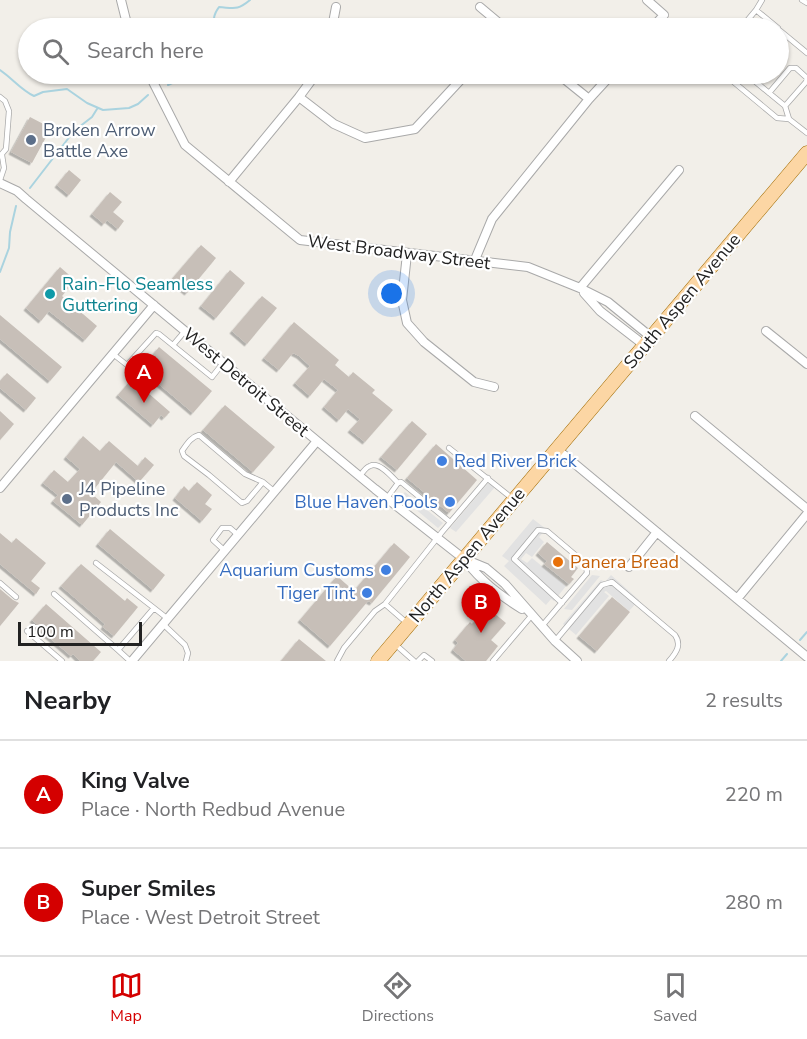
<!DOCTYPE html>
<meta charset="utf-8">
<style>
body{margin:0;font-family:"Nunito Sans",sans-serif;background:#f6f6f6;color:#202124}
.scale{position:absolute;left:18px;bottom:15px;width:124px;box-sizing:border-box;padding-left:6px;border:3px solid #222;border-top:0;font-size:16px;line-height:21px;white-space:nowrap;color:#222;-webkit-text-stroke:4px #fff;paint-order:stroke}
.you{position:absolute;left:392px;top:294px;width:21px;height:21px;margin:-15px;border:4px solid #fff;border-radius:50%;background:#1a73e8;box-shadow:0 0 0 9px #1a73e833}
.badge{display:grid;place-items:center;width:39px;height:39px;border-radius:50%;background:#d40000;color:#fff;font-size:20px;font-weight:700}
.pin{position:absolute;translate:-50% -50px;filter:drop-shadow(0 2px 3px #0008)}
.pin::after{content:'';position:absolute;top:32px;width:21px;height:18px;background:inherit;clip-path:polygon(0 0,100% 0,50% 100%)}
.list{margin:0;padding:0;list-style:none}
h2{display:flex;justify-content:space-between;align-items:center;height:78px;margin:0;padding:0 24px;font-size:26px}
h2 small{font-size:20px;font-weight:400;color:#757577}
.list li{display:grid;grid-template-columns:39px 1fr auto;gap:18px;align-items:center;box-sizing:border-box;height:108px;padding:0 24px;border-top:2px solid #e0e0e0}
.list b{display:block;font-size:22px;white-space:nowrap}
.list p{margin:0;font-size:20px;white-space:nowrap;color:#757577}
.list em{font-size:20px;font-style:normal;color:#757577}
.icon{flex:none;width:33px;height:33px;fill:none;stroke:currentColor;stroke-width:2;stroke-linecap:round;stroke-linejoin:round}
.map{position:relative;flex:none;width:807px;height:661px;overflow:hidden}
.search{position:absolute;background:#fff;box-shadow:0 2px 4px #0004;left:18px;right:18px;top:18px;height:66px;display:flex;align-items:center;gap:15px;box-sizing:border-box;padding:0 21px;border-radius:33px;color:#757577;font-size:22px}
.sheet{height:294px;background:#fff}
nav{display:flex;justify-content:space-around;align-items:center;box-sizing:border-box;height:84px;border-top:2px solid #e0e0e0;background:#fff;font-size:16px;color:#757577}
nav a{display:grid;justify-items:center;gap:3px}
nav .on{color:#d40000}
.map>svg:first-child{display:block}
</style>
<div class="map">
<svg width="807" height="661" viewBox="0 0 807 661">
<defs>
<filter id="shadow"><feDropShadow dx="-2.5" dy="2.5" stdDeviation="0" flood-color="#0004"/></filter>
</defs>
<rect width="100%" height="100%" fill="#f2efe9"/>
<path fill="#e2e2e2" d="M488,483L495,487L456,532L450,528Z
M405,492L443,523L438,528L401,497Z
M533,519L546,529L539,537L544,542L532,557L526,553L521,559L527,563L532,558L566,586L554,601L551,599L546,605L504,566L509,561L502,556Z
M592,575L600,576L572,610L564,609Z
M611,575L639,600L629,611L606,591L604,592L609,596L576,635L563,624L601,580L605,582Z"/>
<g fill="none" stroke-linecap="round" stroke-linejoin="round">
<path stroke="#aad3df" stroke-width="2" d="M219,28L215,26C213,18 214,14 219,7C234,8 237,11 250,0
M0,70C12,78 21,90 34,96L43,92L67,89L87,103L103,110L129,108L138,104L148,95
M168,85L191,74
M30,188L74,131L92,117L97,109
M0,272L9,248L10,232L16,206
M800,640L807,632
M781,661L787,654"/>
</g>
<path fill="#c7bfb8" filter="url(#shadow)" d="M30,117L51,128L32,163L11,152Z
M69,170L81,180L69,195L57,185Z
M110,192L122,202L113,212L124,221L118,229L107,220L104,224L92,214Z
M201,245L216,258L187,293L171,280Z
M60,267L75,280L62,296L97,326L85,340L49,311L41,321L26,308Z
M230,270L245,283L216,318L201,306Z
M262,296L277,308L247,344L232,331Z
M0,315L62,367L50,381L0,339Z
M294,322L339,360L335,365L349,377L353,372L375,390L372,393L393,410L365,442L350,430L360,419L348,409L339,420L324,407L338,390L324,379L310,396L295,383L310,366L299,356L293,353L279,370L264,358Z
M159,347L212,391L193,413L141,369Z
M7,373L36,398L26,410L0,388V381Z
M132,379L170,412L164,418L161,415L153,425L118,395Z
M225,405L275,447L253,472L203,430Z
M0,411L14,424L0,440Z
M412,421L427,434L397,470L381,457Z
M83,436L100,451L109,441L138,466L145,457L154,465L139,482L116,462L91,493L101,502L82,525L53,501L58,495L43,483L54,470L68,482L80,469L66,457Z
M436,444L477,480L449,513L407,478Z
M197,482L212,495L205,504L212,509L202,521L175,498L184,486L189,491Z
M110,529L165,575L153,590L98,544Z
M0,533L12,543L16,538L46,563L31,581L40,588L36,594L0,564Z
M547,542L578,568L571,577L574,579L569,584L544,564L547,561L538,553Z
M394,543L410,557L372,603L368,601L330,646L300,620L337,576L354,591Z
M81,564L125,601L127,598L138,607L114,636L103,627L105,624L61,586Z
M0,589L13,600L19,603L0,626Z
M612,597L630,612L597,651L579,636Z
M46,604L101,652L93,661H80L73,654L71,656L37,627L38,625L32,620Z
M488,608L506,623L491,640L498,646L486,661H466L453,650L458,643L455,640L470,622L472,624Z
M299,639L326,661H281Z"/>
<g fill="none" stroke-linecap="round" stroke-linejoin="round">
<defs>
<path id="service" d="M802,0L807,3
M756,10L778,28
M741,28L756,10L762,0
M778,29L807,53
M724,74L777,118L789,119
M746,74L785,106L789,119L807,133
M769,93L790,68H796L807,78L806,82L785,106
M0,97L5,101L9,111L6,149L0,156
M0,180L4,168L2,155
M173,345L185,331
M113,354L127,365L156,333L159,334L212,377L223,363
M449,448L513,499
M360,476C362,473 366,467 370,466C379,461 392,477 398,483
M263,482L247,501L242,503L209,475L184,456L182,451C187,444 191,437 199,435L245,474L263,482L275,492
M387,498L398,483L401,482L450,522
M225,551L213,540L222,528H230L238,535
M96,563L154,608
M0,583L16,597
M54,594L118,650
M385,604L408,624
M163,624L185,645L188,653L186,661
M542,626L587,573L586,564L547,531L538,530L514,559L562,603
M27,631L62,661
M555,641L602,585L612,582L675,635C682,645 676,653 669,661
M396,645L414,661
M130,661L118,650L154,608L168,619
M337,661L344,648L375,611L385,604L442,532L488,478
M418,661L424,655L432,661
M493,661L532,615"/>
<path id="minor" d="M121,0L128,28
M647,0L664,15L652,28
M480,7L505,28
M332,28L336,7
M149,74L185,145L300,240L528,267L580,288L608,302L651,337
M558,74L589,99
M299,97L334,124L365,138L415,129L466,74
M229,182L299,97L316,74
M0,183L17,191L26,199L375,489L464,559L486,568L505,584L555,641L577,661
M407,254L402,300L407,323L424,342L474,382L494,387
M474,262L492,219L589,99L612,74
M580,288L679,170
M584,293L600,311L644,345
M766,331L807,364
M695,416L807,509
M557,449L807,657
M0,488L154,305
M464,559C482,582 498,594 522,609
M629,567L657,532
M737,599L807,514
M132,661L317,441"/>
<path id="primary" d="M378,661L807,153"/>
</defs>
<use href="#service" stroke="#a9a9a9" stroke-width="6"/>
<use href="#minor" stroke="#a9a9a9" stroke-width="10"/>
<use href="#primary" stroke="#a06b00" stroke-width="15"/>
<use href="#service" stroke="#fff" stroke-width="4.5"/>
<use href="#minor" stroke="#fff" stroke-width="8"/>
<use href="#primary" stroke="#fcd6a4" stroke-width="14"/>
</g>
<g fill="#5c6f8a" stroke="#fff" stroke-width="2">
<circle cx="31" cy="140" r="6"/>
<circle cx="67" cy="499" r="6"/>
</g>
<circle fill="#0f9aa8" stroke="#fff" stroke-width="2" cx="50" cy="294" r="6"/>
<g fill="#3f7fe0" stroke="#fff" stroke-width="2">
<circle cx="442" cy="461" r="6"/>
<circle cx="450" cy="502" r="6"/>
<circle cx="386" cy="570" r="6"/>
<circle cx="367" cy="593" r="6"/>
</g>
<circle fill="#e8710a" stroke="#fff" stroke-width="2" cx="558" cy="562" r="6"/>
<g text-anchor="middle" dominant-baseline="central" stroke-width="4.5" stroke-linejoin="round" paint-order="stroke">
<g font-size="18" fill="#4e5e75" stroke="#fff" text-anchor="start">
<text x="43" y="130">Broken Arrow<tspan x="43" dy="21">Battle Axe</tspan></text>
<text x="79" y="489">J4 Pipeline<tspan x="79" dy="21">Products Inc</tspan></text>
</g>
<g font-size="18" fill="#222" stroke="#fff">
<text transform="translate(399 252) rotate(7)">West Broadway Street</text>
<text transform="translate(682 301) rotate(-50)">South Aspen Avenue</text>
<text transform="translate(246 382) rotate(40)">West Detroit Street</text>
<text transform="translate(467 555) rotate(-50)">North Aspen Avenue</text>
</g>
<g font-size="18" fill="#0d838f" stroke="#fff" text-anchor="start">
<text x="62" y="284">Rain-Flo Seamless<tspan x="62" dy="21">Guttering</tspan></text>
</g>
<g font-size="18" fill="#366cbe" stroke="#fff" text-anchor="end">
<text x="454" y="461" text-anchor="start">Red River Brick</text>
<text x="438" y="502">Blue Haven Pools</text>
<text x="374" y="570">Aquarium Customs</text>
<text x="355" y="593">Tiger Tint</text>
</g>
<g font-size="18" fill="#c56008" stroke="#fff" text-anchor="start">
<text x="570" y="562">Panera Bread</text>
</g>
</g>
</svg>
<div class="scale">100 m</div>
<div class="you"></div>
<div class="pin badge" style="left:144px;top:403px">A</div>
<div class="pin badge" style="left:481px;top:633px">B</div>
<div class="search"><svg class="icon" aria-label="search" viewBox="0 0 24 24"><circle cx="10" cy="10" r="6"/><path d="M15 15l6 6"/></svg>Search here</div>
</div>
<section class="sheet">
<h2>Nearby<small>2 results</small></h2>
<ul class="list">
<li><span class="badge">A</span><div><b>King Valve</b><p>Place · North Redbud Avenue</p></div><em>220 m</em></li>
<li><span class="badge">B</span><div><b>Super Smiles</b><p>Place · West Detroit Street</p></div><em>280 m</em></li>
</ul>
</section>
<nav>
<a class="on"><svg class="icon" aria-label="map" viewBox="0 0 24 24"><path d="M3 6l6-2 6 2 6-2v14l-6 2-6-2-6 2zM9 4v14M15 6v14"/></svg>Map</a>
<a><svg class="icon" aria-label="directions" viewBox="0 0 24 24"><path d="M12 3l9 9-9 9-9-9zM9 14v-3h6M13 9l2 2-2 2"/></svg>Directions</a>
<a><svg class="icon" aria-label="saved" viewBox="0 0 24 24"><path d="M7 4h10v16l-5-4-5 4z"/></svg>Saved</a>
</nav>
